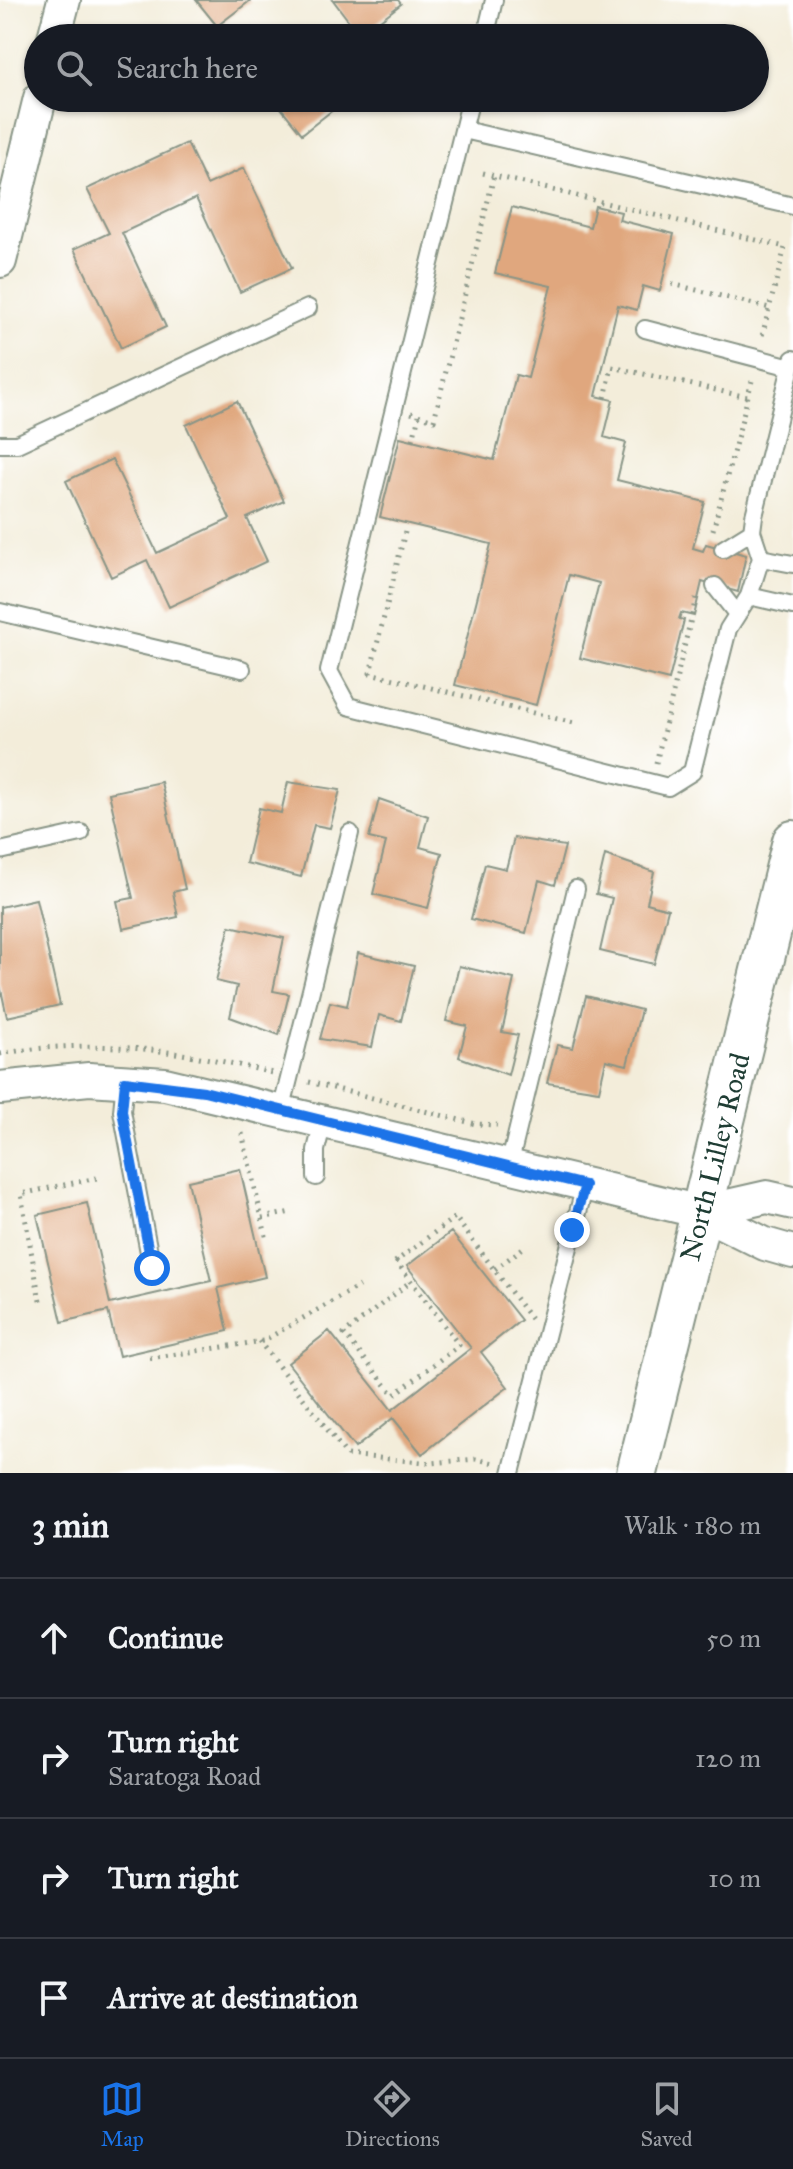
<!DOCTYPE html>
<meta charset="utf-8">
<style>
body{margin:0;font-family:"IM FELL Great Primer",serif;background:#242831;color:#f1f3f6}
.stop{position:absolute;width:24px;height:24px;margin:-18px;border:6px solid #1a73e8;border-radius:50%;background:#fff}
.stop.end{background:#1a73e8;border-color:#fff;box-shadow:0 2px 8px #0008}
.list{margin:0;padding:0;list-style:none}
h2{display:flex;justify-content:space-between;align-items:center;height:104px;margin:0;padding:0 32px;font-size:34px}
h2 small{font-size:26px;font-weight:400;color:#9ea1a6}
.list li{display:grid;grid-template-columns:52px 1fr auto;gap:24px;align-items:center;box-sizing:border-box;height:120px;padding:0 32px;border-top:2px solid #363941}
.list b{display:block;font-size:30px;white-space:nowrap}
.list p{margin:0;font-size:26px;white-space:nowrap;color:#9ea1a6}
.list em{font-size:26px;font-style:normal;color:#9ea1a6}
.icon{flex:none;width:44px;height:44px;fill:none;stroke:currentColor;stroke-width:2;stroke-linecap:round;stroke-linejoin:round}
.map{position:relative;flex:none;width:793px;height:1473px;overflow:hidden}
.search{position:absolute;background:#171b24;box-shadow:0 2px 6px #0004;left:24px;right:24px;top:24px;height:88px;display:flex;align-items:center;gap:20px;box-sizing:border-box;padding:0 28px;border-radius:44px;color:#9ea1a6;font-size:30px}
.sheet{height:584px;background:#171b24}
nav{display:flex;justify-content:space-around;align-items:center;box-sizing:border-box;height:112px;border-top:2px solid #363941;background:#171b24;font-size:22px;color:#9ea1a6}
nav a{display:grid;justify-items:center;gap:4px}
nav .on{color:#1a73e8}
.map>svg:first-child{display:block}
</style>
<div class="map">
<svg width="793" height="1473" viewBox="0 0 793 1473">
<rect width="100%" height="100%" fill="#fff"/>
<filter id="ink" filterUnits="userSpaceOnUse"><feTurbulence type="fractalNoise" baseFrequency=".0125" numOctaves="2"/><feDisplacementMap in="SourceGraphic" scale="16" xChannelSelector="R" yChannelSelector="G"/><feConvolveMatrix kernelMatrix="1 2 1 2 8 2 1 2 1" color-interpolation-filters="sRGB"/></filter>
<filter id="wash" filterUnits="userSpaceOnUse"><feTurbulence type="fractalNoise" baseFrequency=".006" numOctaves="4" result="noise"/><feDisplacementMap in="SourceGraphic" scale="32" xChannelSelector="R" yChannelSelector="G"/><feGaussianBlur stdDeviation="1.8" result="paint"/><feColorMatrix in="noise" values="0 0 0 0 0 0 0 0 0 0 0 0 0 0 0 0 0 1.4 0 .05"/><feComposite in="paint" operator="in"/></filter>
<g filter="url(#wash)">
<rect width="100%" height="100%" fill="#f3edda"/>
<g id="blocks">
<path fill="#e0a77e" d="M196,0H251L217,26Z
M333,0H398L401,4L362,34L365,38H341L354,28Z
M273,98H348L302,134Z
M187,143L207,185L244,168L292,268L240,292L196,198L122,233L166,327L121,348L74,249L109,233L87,189Z
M595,206L621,212L619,220L674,234L660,291L643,286L637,310L618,305L596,396L613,400L604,437L626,443L617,480L705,502L693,548L703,551L706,544L746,555L738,592L702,582L694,616L681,613L679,619L684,620L669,680L580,658L599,583L569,575L536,705L455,685L491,544L380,517L400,437L494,460L516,375L528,378L551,286L495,273L512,207L590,227Z
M237,401L284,501L247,518L267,561L169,607L147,560L111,577L66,481L112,459L157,553L230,519L186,425Z
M161,782L185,889L173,892L178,917L123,929L117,901L133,898L109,793Z
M288,782L340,790L330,828L314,825L301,877L246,863L259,808L281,813Z
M379,799L428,816L420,847L442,853L428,908L373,894L386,842L369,838Z
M514,838L565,846L555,885L539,880L526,933L471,919L485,864L506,869Z
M605,855L654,872L647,903L668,909L654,964L600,951L612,898L596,894Z
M36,899L60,1005L7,1017L0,985V907Z
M230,926L284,938L273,991L289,994L279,1035L230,1017L237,986L216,981Z
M358,953L414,966L401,1021L379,1015L372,1047L320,1039L330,1002L347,1006Z
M459,966L514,979L502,1032L518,1035L508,1075L459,1057L467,1026L446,1021Z
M586,996L641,1010L627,1065L606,1060L599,1091L547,1083L557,1045L573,1048Z
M240,1169L265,1277L218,1288L228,1331L119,1356L108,1311L62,1322L37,1215L87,1203L110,1304L211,1281L188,1181Z
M451,1232L521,1320L481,1352L508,1387L422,1454L393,1418L355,1448L288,1363L329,1331L392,1410L471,1348L407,1266Z"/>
</g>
</g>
<g filter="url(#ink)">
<use href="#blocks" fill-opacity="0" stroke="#899587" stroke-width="2"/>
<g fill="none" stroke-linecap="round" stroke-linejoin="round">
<defs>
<path id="service" d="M485,38L494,0
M471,98L329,671L348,706L668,787L692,772L728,629L749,596L761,558L752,531L754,516L793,359
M464,130L793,206
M645,329L791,367
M0,444H17L308,308
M723,549L752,531
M761,558L793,564
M715,586L737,614
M749,596L793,606
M0,612L242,669
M0,851L81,833
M125,1081L122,1111L152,1268
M281,1111L350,833
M509,1166L576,889
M316,1177V1150L323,1122
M511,1473L585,1185"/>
<path id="minor" d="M54,38L64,0
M0,261L40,98
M0,1088L89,1079L165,1084L701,1212L765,1244L793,1252
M701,1212L767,1197L793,1203"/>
<path id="tertiary" d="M637,1473L793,841"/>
</defs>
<use href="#service" stroke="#899587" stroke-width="20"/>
<use href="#minor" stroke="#899587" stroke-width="36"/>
<use href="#tertiary" stroke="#899587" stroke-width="44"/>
<path stroke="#899587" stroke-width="5" stroke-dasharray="2 6" stroke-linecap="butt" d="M483,173L785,247L761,340
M672,284L770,308
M605,398L612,367L747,397
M411,413L434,420L494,176
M413,440L419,415
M713,530L753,377
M405,532L370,673L574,723
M656,763L697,594
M0,1054C92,1037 182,1050 272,1073
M309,1082L476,1124L497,1125
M242,1133L267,1240
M262,1218L291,1212
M396,1261L459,1345L394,1395L344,1334L411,1281
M395,1262L455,1217L531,1319
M495,1269L523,1248
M40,1301L21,1194L97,1178
M259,1341L347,1455L432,1463L476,1459L494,1463
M150,1358L263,1341L359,1286"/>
<use href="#service" stroke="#fff" stroke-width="16"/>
<use href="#minor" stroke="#fff" stroke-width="32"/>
<use href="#tertiary" stroke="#fff" stroke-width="40"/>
</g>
</g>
<g fill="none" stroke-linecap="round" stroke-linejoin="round" filter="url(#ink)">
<path stroke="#1a73e8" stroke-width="10" d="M152,1268L122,1111L125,1081L204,1091L585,1185L572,1230"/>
</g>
<g text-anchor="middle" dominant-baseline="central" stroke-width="6" stroke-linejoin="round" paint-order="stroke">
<g font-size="28" fill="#1f3d34" stroke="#fff">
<text transform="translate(715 1157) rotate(-76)">North Lilley Road</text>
</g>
</g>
</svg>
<div class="stop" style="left:152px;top:1268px"></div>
<div class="stop end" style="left:572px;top:1230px"></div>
<div class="search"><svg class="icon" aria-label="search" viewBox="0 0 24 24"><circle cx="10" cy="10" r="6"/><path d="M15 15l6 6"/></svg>Search here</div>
</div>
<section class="sheet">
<h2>3 min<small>Walk · 180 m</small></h2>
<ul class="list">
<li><svg class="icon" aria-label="ahead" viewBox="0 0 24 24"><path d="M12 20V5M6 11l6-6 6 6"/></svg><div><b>Continue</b></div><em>50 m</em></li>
<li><svg class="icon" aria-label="right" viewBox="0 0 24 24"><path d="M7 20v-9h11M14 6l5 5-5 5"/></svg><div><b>Turn right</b><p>Saratoga Road</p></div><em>120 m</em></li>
<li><svg class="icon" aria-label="right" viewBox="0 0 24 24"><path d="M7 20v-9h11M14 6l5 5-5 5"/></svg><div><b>Turn right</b></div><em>10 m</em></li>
<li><svg class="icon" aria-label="arrive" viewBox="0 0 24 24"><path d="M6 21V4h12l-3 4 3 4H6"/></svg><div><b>Arrive at destination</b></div></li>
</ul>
</section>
<nav>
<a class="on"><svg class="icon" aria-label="map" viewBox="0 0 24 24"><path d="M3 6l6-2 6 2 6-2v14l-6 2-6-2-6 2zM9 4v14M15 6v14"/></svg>Map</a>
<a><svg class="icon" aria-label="directions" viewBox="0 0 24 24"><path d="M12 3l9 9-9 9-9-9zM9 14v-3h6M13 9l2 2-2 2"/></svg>Directions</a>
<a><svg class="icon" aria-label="saved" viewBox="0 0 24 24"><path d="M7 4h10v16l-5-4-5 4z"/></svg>Saved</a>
</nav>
